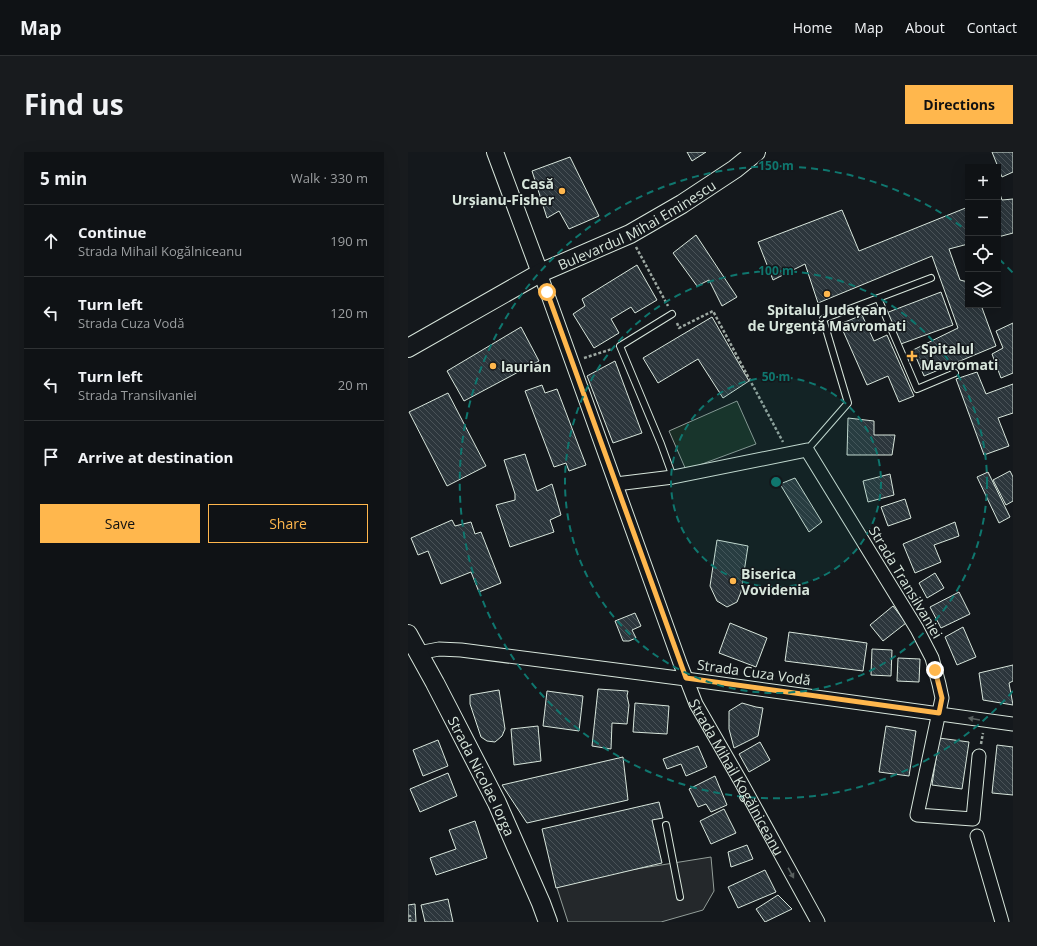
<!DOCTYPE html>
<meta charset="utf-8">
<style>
body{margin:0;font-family:"Open Sans",sans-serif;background:#181b1e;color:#f1f3f6}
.controls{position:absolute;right:12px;top:12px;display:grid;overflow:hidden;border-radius:0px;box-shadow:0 4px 16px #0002}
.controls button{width:36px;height:36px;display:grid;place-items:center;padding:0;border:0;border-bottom:1px solid #2f3234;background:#0f1215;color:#f1f3f6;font:20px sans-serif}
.stop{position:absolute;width:12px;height:12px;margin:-9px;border:3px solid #ffb74d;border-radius:50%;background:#fff}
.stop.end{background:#ffb74d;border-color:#fff;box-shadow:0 1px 4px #0008}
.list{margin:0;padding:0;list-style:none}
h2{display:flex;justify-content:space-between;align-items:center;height:52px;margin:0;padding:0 16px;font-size:17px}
h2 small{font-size:13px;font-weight:400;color:#9b9ea0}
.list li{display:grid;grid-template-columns:26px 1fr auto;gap:12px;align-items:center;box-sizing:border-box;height:72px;padding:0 16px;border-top:1px solid #2f3234}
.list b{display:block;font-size:15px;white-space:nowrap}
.list p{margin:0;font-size:13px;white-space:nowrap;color:#9b9ea0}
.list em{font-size:13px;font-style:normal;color:#9b9ea0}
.actions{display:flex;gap:8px;padding:12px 16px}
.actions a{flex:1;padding:9px 0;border:1px solid #ffb74d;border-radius:0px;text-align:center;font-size:14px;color:#ffb74d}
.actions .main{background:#ffb74d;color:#111}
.icon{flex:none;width:22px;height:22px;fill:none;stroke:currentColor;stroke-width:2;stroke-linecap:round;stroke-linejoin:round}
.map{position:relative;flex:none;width:605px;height:770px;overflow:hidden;border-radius:0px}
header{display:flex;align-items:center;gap:24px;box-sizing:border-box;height:56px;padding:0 20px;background:#0f1215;border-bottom:1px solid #2f3234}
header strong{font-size:19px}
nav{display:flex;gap:22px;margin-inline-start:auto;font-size:14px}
.intro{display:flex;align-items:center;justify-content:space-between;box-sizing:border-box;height:96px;padding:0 24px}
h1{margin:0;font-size:28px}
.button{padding:10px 18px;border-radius:0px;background:#ffb74d;color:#111;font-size:14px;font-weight:700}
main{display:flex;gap:24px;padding:0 24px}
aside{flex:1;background:#0f1215;border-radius:0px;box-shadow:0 4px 16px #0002}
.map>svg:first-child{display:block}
</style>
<header>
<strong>Map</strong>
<nav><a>Home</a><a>Map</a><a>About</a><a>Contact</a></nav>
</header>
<div class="intro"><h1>Find us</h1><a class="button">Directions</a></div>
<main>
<aside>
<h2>5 min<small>Walk · 330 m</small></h2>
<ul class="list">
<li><svg class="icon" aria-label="ahead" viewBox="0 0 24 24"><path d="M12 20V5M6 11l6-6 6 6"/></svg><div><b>Continue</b><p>Strada Mihail Kogălniceanu</p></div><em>190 m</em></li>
<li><svg class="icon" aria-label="left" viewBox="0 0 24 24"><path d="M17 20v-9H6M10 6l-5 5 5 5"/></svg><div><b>Turn left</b><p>Strada Cuza Vodă</p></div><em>120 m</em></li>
<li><svg class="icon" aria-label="left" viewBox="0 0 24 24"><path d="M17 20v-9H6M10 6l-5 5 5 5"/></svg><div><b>Turn left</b><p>Strada Transilvaniei</p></div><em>20 m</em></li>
<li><svg class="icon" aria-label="arrive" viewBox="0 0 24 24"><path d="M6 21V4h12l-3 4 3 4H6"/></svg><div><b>Arrive at destination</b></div></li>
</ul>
<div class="actions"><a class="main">Save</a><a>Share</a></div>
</aside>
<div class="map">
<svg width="605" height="770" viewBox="0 0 605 770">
<defs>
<pattern id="building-back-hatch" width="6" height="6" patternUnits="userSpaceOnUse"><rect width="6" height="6" fill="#2c363c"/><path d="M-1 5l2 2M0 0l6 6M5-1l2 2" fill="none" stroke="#4a5358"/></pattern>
</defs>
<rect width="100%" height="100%" fill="#14181c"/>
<path fill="#1a2d24" stroke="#939e99" d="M329,249L348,292L278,318L261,279Z"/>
<path fill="#24282b" stroke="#939e99" d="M303,705L306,739L295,758L253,770H160L147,730Z"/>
<path fill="url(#building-back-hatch)" stroke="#d8e6dc" d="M279,0H298L284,9Z
M584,0H605V20L594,25Z
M162,5L191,64L161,77L151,59L139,66L124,19Z
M592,42L594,48L605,47V81L590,85V43Z
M560,55V92L541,97L552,128L560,130V153H573L588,194L516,224L505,198L550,176L524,104L410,151L397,112L365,128L350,90L434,58L451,99Z
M288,83L329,145L314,154L301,128L289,134L265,101Z
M229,113L249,148L227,161L223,155L203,167L211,181L186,196L165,162L177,154L174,147Z
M533,140L545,173L490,193L478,161Z
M454,163L466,189L479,183L506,244L491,250L480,224L459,233L432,172Z
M304,165L341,229L315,246L290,207L250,231L235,206Z
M605,171V221L593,226L584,202L595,196L588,179Z
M113,175L131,209L56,249L39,219Z
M207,209L234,281L205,291L179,224Z
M569,220L578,242L605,232V261L590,266L601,294L576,303L548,227Z
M134,233L137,241L149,237L178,313L161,319L158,311L146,315L117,239Z
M40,241L78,314L39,334L1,260Z
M440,266L466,269V283H487L484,303H439Z
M117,302L129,339L144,332L153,363L142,368L146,380L102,395L88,353L107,348V342L96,308Z
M602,319L605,325V349L598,353L585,328Z
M580,320L602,365L591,371L569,325Z
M482,322L486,343L460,350L455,329Z
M387,326L414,370L401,380L372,332Z
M497,347L503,366L480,374L473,355Z
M44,368L47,374L63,370L67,382L73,380L93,431L71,440L63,420L33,432L20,399L10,403L3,386Z
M547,370L551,384L526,393L533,410L507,421L495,392Z
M309,388L340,394L333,440L329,450L319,455L309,449L302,434Z
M527,421L536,436L519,446L511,431Z
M551,440L562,462L533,476L522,455Z
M485,454L498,471L475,489L462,473Z
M227,461L233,474L224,478L228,486L221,489H215L207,469Z
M322,471L359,486L348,515L311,501Z
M555,475L568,505L549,513L537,485Z
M381,480L459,491L455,519L377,509Z
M464,497L484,498L483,524L463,523Z
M490,506L512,507L511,530L489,529Z
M605,513V529L601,531L605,553L575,548L571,521Z
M190,537L220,539L219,544L221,553L219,572L204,571L203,597L184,594Z
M91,538L97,577L94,584L87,590L79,589L73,585L62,552V543Z
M139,539L175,544L171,579L135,574Z
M227,551L261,554L259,582L225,580Z
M334,551L348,555L355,556L350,584L326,596L321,577V559Z
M130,574L133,609L106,613L103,577Z
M478,574L508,579L501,624L471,620Z
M531,586L561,590L554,637L524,633Z
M30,588L40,614L15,624L5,598Z
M352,590L362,608L341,620L331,602Z
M589,593L605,595V643L584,641Z
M290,594L299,615L278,624L273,612L259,617L255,607Z
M215,605L220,648L119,671L94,633Z
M40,621L49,644L12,660L2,637Z
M307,624L319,653L303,660L298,652L290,655L281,637Z
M251,650L255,666L244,668L254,711L148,736L134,677Z
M316,657L328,681L303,692L292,669Z
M67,669L79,706L28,723L22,706L48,697L41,678Z
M339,693L345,707L323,715L320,700Z
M357,718L368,740L330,756L320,735Z
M370,743L384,757L357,770L348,757Z
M40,747L45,770H17L13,753Z
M7,752L8,770H0V753Z"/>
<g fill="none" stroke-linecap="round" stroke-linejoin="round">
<defs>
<path id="service" d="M470,146L509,237L547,221
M264,162L212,194L253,292L265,325
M399,298L440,251L415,167L523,126
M258,673L272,745"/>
<g id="minor">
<path id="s1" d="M132,121L272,511L288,552L333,630L410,770"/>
<path d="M208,332L265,325L399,298L509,477L524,506L531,532L534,546L509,663L565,667L571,604"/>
<path d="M10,501L31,497L53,498L278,527L605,572"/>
<path d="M569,684L594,770"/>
</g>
<path id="tertiary" d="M87,0L132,121"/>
<g id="secondary">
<path id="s2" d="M0,196L132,121L222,82L274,52L327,17L348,0"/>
<path id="s3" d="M0,482L27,531L89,651L133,751L140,770"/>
</g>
</defs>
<use href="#service" stroke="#d8e6dc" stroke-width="8"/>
<use href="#minor" stroke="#d8e6dc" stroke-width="15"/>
<use href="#tertiary" stroke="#d8e6dc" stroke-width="18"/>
<use href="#secondary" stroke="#d8e6dc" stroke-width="20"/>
<path stroke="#9da8a2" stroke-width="2.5" stroke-dasharray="3 2" stroke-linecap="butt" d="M228,95L260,154
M269,171L271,176L305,159L375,290
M176,206L204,197
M573,592L575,581
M0,764H2V770"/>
<use href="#service" stroke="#14181c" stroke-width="6"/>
<use href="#minor" stroke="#14181c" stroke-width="13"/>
<use href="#tertiary" stroke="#14181c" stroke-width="16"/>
<use href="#secondary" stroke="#14181c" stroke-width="18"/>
</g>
<defs><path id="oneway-solid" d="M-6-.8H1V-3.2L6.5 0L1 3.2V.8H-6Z"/></defs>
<g fill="#59605f">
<use href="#oneway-solid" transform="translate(566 567) rotate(-170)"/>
<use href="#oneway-solid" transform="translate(383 721) rotate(61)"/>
</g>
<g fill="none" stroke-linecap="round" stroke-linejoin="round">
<path stroke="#ffb74d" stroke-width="5" d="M139,140L278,526L531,561L534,546L527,518"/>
</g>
<circle cx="368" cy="330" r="105" fill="#0f766e" fill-opacity=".12"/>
<g fill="none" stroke="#0f766e" stroke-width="2" stroke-dasharray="7 5">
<circle cx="368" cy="330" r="105"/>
<circle cx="368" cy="330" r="211"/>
<path d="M605 539A316 316 0 1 1 558 78M591 107A316 316 0 0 1 605 121"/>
</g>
<g fill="#ffb74d" stroke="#14181c" stroke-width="1.5">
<circle cx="154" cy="39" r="4"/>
<circle cx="419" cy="142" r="4"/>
<path d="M502 198h4v4h4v4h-4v4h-4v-4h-4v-4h4z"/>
<circle cx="85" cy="214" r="4"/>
<circle cx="325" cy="429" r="4"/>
</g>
<g text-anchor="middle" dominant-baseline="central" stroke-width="3" stroke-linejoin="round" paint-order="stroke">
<g font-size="14" font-weight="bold" fill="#d8e6dc" stroke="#14181c" text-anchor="start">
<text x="146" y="31" text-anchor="end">Casă<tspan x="146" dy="16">Urșianu-Fisher</tspan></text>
<text x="419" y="157" text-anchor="middle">Spitalul Județean<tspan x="419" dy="16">de Urgență Mavromati</tspan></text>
<text x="513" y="196">Spitalul<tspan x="513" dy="16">Mavromati</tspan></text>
<text x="93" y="214">laurian</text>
<text x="333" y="421">Biserica<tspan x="333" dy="16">Vovidenia</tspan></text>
</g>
<g font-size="14" fill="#d8e6dc" stroke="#14181c">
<text stroke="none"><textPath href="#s2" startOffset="260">Bulevardul Mihai Eminescu</textPath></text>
<text transform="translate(498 430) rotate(59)">Strada Transilvaniei</text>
<text transform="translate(346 520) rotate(8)">Strada Cuza Vodă</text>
<text stroke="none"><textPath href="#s3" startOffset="160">Strada Nicolae Iorga</textPath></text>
<text stroke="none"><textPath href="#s1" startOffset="542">Strada Mihail Kogălniceanu</textPath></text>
</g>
</g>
<circle cx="368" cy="330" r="6" fill="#0f766e" stroke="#14181c" stroke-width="2"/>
<g font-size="12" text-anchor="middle" font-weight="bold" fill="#0f766e" stroke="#14181c" stroke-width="3" stroke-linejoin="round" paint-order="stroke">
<text x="368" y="18">150 m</text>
<text x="368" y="123">100 m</text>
<text x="368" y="229">50 m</text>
</g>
</svg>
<div class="controls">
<button>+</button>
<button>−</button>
<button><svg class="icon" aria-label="locate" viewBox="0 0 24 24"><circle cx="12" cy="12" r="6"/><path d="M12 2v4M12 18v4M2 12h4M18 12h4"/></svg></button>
<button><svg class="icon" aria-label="layers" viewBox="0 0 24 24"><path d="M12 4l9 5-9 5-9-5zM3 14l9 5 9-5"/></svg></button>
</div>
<div class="stop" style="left:139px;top:140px"></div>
<div class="stop end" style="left:527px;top:518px"></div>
</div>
</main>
